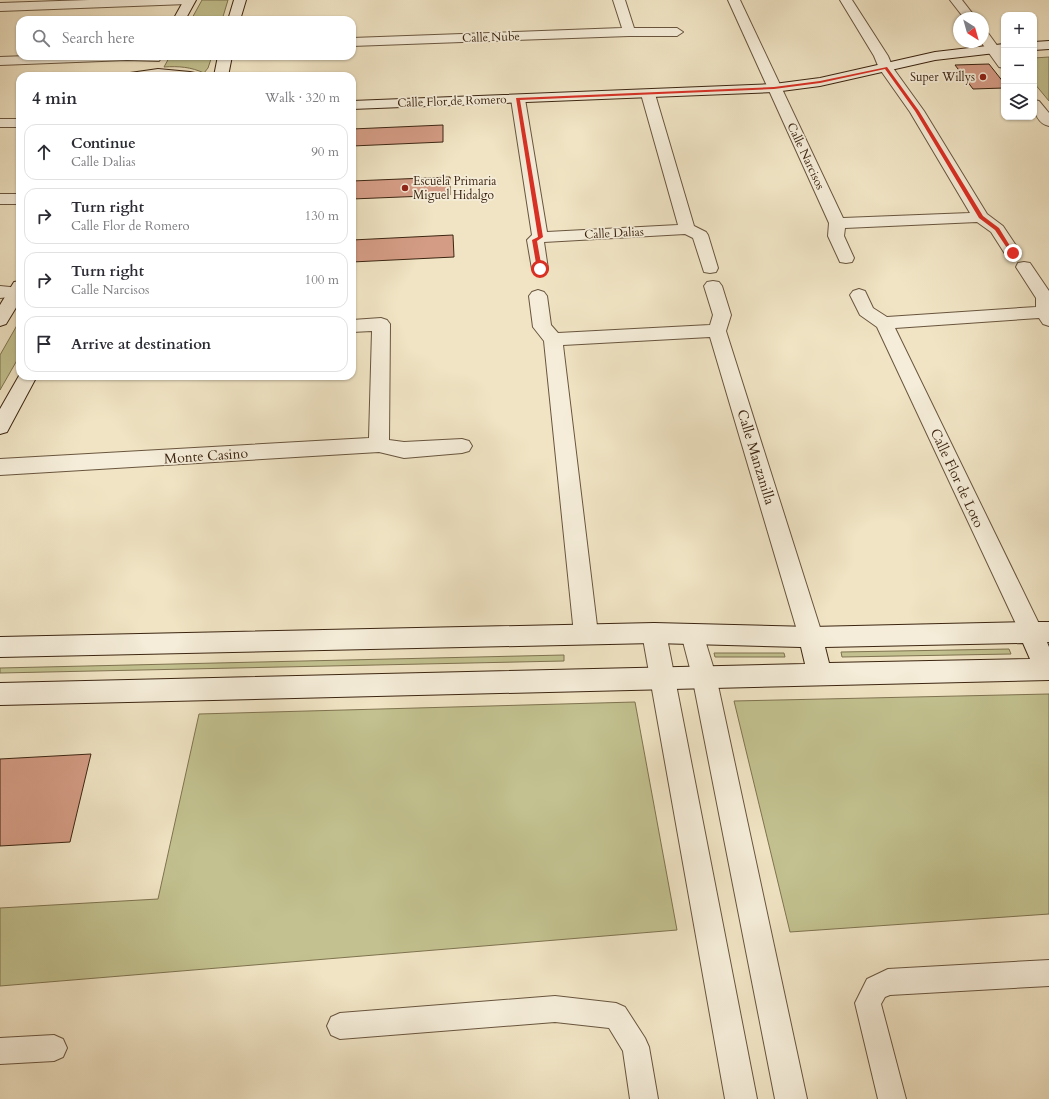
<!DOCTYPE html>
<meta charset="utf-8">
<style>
body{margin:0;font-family:Cardo,serif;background:#f2f2f3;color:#2b2b33}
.controls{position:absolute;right:12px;top:12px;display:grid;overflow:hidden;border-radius:8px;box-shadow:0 1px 3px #0004}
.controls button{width:36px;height:36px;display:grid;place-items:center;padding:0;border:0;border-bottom:1px solid #e1e1e2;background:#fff;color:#2b2b33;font:20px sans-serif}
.compass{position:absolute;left:953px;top:12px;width:36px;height:36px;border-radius:50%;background:#fff;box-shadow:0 1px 3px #0004;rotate:143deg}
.stop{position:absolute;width:12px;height:12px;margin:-9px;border:3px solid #d93025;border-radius:50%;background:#fff}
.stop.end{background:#d93025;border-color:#fff;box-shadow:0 1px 4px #0008}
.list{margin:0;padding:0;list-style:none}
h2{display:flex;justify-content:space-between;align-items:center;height:52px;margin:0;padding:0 16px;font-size:17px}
h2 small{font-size:13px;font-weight:400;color:#7c7c81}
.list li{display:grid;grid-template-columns:26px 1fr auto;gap:12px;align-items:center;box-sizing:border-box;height:56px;margin:0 8px 8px;padding:0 8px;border:1px solid #e1e1e2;border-radius:12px}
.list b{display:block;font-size:15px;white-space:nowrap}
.list p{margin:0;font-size:13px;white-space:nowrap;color:#7c7c81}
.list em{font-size:13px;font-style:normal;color:#7c7c81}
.icon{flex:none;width:22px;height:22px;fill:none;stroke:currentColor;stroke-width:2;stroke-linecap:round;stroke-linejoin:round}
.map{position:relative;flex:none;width:1049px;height:1099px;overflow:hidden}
.search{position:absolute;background:#fff;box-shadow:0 1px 3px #0004;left:16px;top:16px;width:340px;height:44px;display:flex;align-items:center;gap:10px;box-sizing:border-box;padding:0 14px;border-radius:12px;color:#7c7c81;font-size:15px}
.panel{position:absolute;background:#fff;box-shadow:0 1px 3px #0004;left:16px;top:72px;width:340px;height:308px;border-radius:12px}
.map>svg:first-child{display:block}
</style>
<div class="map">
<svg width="1049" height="1099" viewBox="0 0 1049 1099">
<rect width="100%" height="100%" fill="#f0e4c4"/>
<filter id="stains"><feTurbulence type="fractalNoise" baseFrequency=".005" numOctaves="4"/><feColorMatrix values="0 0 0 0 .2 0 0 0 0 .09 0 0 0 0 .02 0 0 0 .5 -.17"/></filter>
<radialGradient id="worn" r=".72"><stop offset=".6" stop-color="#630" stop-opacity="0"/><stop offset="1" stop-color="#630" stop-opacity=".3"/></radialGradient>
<path fill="#c2c18f" stroke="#7f7350" d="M202,0H228L222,20H191Z
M170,56H212L208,68L204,73C191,67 179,66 164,67Z
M1049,57V101L1034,83V58Z
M20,320V355L0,390V355Z
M1009,649L1011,654L842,657L841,652Z
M714,653H784L785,657H715Z
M564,655V661L0,673V668Z
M1049,694V914L790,932L734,701Z
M635,702L677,930L0,986V908L158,899L199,714Z"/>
<path fill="#d49c85" stroke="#3c2511" d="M989,64L1004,83V88L973,89L955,65Z
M443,125V142L352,146V129Z
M450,177V195L352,199V181Z
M453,235L454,257L352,262V240Z
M91,754L70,842L0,846V759Z"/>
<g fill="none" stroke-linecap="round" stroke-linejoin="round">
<defs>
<path id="lane" d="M1049,960V986L890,995L885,997L881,1004L906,1099H878L855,1003L867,979L888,969Z
M555,996L616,1003L625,1007L645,1038L649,1047L658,1099H630L623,1051L609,1028L555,1022L340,1039L331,1035L327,1026L331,1017L340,1013Z
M54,1035L63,1039L67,1048L63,1057L54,1061L0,1064V1038Z"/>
<path id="street" d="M89,0H193L187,4L0,11V3Z
M613,0H625L634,28H677L683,32L677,36H629L352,46V38L622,28Z
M728,0H740L843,218L970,213L910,112L879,68L874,56L840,0H852L888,56L893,68L924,111L987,214L1003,226L1021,253L1019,257L1013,258L1007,257L991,232L977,222L845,228L844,236L854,258L852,262L846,263L840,262L828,236L829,223Z
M950,0H962L976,18H964Z
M983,32L988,33L1004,55V68L999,67L981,42H983Z
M27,56H159L161,58L159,61L127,60L0,65V57Z
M648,90L653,91L655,94L694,226L706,232L708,235L718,268L716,272L710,273L704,272L693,238L685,234L544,242L548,269L546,273L540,274L534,273L532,269L527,240L532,235L511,99L513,96H523L525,99L547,232L678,225L641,94L643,91Z
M1034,100L1039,101L1049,113V126C1036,123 1034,111 1034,100Z
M0,119H20V127H0Z
M0,194H20V204H0Z
M1024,262L1030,263L1049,291V326L1043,324L1039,318L895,328L1043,632L1039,639L1031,642L1023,639L877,327L860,315L850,295L853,291L859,289L865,291L873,308L887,317L1036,307V298L1016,267L1018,263Z
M713,281L719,282L722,286L731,315L726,331L823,637L819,644L811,647L803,644L799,637L710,337L563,345L598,634L594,641L586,644L578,641L574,634L544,341L533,327L529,296L532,292L538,290L544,292L547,296L551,325L558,333L710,325L713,315L704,286L707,282Z
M0,286L20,288V296L0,298Z
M381,318L387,320L390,324L389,440L404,442L462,439L469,441L472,446L469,451L462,453L404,458L379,452L0,475V459L369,438L372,331L352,332V320Z
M654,623L662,626L666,633L757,1099H725L642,633L646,626Z
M693,624L701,627L716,676L807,1099H775L692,676L681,634L685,627Z"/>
<path id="secondary" d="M184,0H196L185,20H173Z
M234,0H246L240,20H228Z
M1049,41V49L1034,50V42Z
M1004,44V52L935,60L820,86L774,92L352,109V101L774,84L820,78L935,52Z
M218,56H232L228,76H214Z
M158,69L190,72L195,73L197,76H128L130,73Z
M20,281V301L6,324L0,326V305L14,282Z
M20,374V376H37L7,432L0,434V409Z
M1032,622H1049V642H1047L1049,647V680L0,705V683L805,664L801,647L654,643L0,657V637L654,623L811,627ZM1023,643L1030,659L829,663L825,647Z"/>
</defs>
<use href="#lane" stroke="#69553e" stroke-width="2"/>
<use href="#street" stroke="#69553e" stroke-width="2"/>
<use href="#secondary" stroke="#3c2511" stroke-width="2"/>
<use href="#lane" fill="#f5edd9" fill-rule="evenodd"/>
<use href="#street" fill="#f5edd9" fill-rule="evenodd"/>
<use href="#secondary" fill="#f5edd9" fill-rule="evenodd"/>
</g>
<path fill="#d93025" d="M887,67L919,111L983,216L999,228L1015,254H1011L995,230L979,218L915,111L885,69L820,83L774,89L520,100L543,237L537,241L542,269L540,270L537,269L532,240L538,237L516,98L774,87L820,81Z"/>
<g fill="#8f2418" stroke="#f5edd9" stroke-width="1.5">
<circle cx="983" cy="77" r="4"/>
<circle cx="405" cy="188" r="4"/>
</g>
<g text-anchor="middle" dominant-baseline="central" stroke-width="3.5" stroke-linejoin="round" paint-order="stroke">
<g font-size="12" fill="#3c2511" stroke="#f5edd9">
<text transform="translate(491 37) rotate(-2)">Calle Nube</text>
<text transform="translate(452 101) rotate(-2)">Calle Flor de Romero</text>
<text transform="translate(806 156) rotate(65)">Calle Narcisos</text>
<text transform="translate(614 233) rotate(-3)">Calle Dalias</text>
</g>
<g font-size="12" fill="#3c2511" stroke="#f5edd9" text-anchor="end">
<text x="975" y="77">Super Willys</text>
<text x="413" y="181" text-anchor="start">Escuela Primaria<tspan x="413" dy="14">Miguel Hidalgo</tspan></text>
</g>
<g font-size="14" fill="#3c2511" stroke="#f5edd9">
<text transform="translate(206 456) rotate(-4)">Monte Casino</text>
<text transform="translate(756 457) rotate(73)">Calle Manzanilla</text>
<text transform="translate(957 478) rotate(65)">Calle Flor de Loto</text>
</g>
</g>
<rect width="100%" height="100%" filter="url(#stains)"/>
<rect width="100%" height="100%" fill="url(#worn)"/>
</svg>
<div class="controls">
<button>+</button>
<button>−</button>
<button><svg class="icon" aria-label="layers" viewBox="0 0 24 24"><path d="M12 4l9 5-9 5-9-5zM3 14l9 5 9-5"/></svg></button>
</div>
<svg class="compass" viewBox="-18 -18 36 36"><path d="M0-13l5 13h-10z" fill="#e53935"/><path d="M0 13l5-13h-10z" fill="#7c7c81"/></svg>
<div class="stop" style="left:540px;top:269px"></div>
<div class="stop end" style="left:1013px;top:253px"></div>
<div class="search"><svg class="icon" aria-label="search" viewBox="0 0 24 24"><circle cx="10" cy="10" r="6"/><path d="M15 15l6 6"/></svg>Search here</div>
<section class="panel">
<h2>4 min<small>Walk · 320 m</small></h2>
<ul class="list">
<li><svg class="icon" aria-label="ahead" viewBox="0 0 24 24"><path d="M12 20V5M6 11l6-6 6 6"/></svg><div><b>Continue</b><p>Calle Dalias</p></div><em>90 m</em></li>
<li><svg class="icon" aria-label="right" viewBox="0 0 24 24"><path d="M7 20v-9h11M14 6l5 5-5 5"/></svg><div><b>Turn right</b><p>Calle Flor de Romero</p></div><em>130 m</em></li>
<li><svg class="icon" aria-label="right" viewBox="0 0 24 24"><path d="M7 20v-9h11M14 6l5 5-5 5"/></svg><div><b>Turn right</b><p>Calle Narcisos</p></div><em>100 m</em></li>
<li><svg class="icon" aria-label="arrive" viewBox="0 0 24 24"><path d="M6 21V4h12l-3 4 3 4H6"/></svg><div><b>Arrive at destination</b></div></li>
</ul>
</section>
</div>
